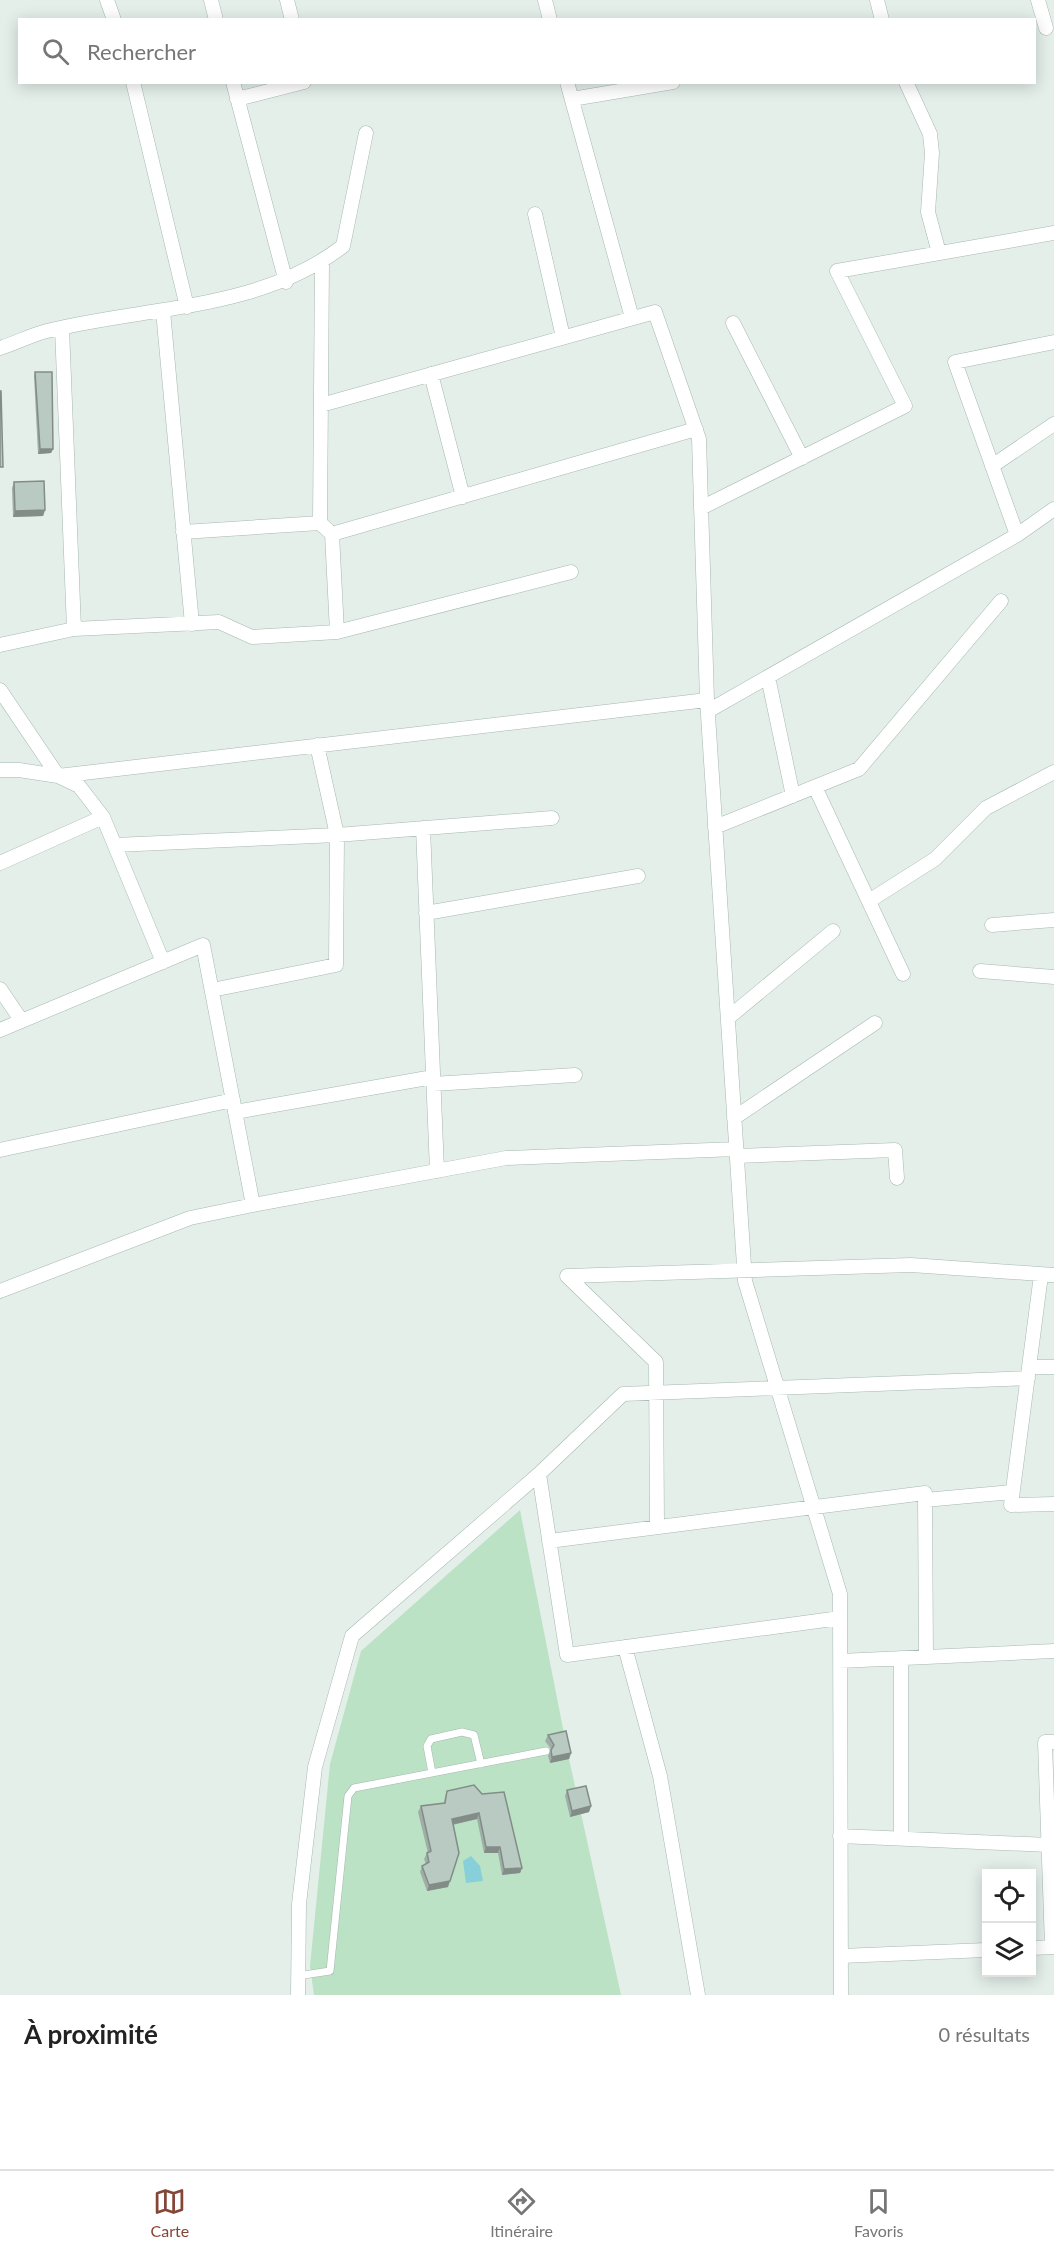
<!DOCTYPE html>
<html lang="fr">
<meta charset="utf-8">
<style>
body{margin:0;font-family:Lato,sans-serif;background:#f2f2f2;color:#222}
.controls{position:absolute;right:18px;bottom:18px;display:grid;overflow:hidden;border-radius:0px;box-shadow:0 3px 15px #0003}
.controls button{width:54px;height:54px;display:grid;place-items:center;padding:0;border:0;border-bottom:2px solid #e0e0e0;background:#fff;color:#222;font:30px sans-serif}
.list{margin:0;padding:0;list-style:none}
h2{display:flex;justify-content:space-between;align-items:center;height:78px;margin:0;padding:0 24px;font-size:26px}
h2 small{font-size:20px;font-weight:400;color:#767676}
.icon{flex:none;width:33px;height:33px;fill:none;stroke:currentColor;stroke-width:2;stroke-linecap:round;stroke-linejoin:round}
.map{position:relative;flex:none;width:1054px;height:1995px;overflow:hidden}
.search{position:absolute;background:#fff;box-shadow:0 3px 15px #0003;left:18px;right:18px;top:18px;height:66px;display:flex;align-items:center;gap:15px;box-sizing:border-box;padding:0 21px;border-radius:0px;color:#767676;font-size:22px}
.sheet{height:174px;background:#fff}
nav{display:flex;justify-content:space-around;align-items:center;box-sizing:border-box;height:84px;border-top:2px solid #e0e0e0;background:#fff;font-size:16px;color:#767676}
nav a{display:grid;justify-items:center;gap:3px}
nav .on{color:#854638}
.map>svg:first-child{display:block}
</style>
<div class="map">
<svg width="1054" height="1995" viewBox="0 0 1054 1995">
<rect width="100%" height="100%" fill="#e4efea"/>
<path fill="#bbe2c4" d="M520,1510L569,1759L621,1995H314L310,1966L330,1764L361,1651Z"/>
<path fill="#88d0d9" d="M471,1856L480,1866L483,1881L466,1883L463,1861Z"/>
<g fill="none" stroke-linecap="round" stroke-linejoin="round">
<defs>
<path id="service" d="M432,1773L427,1746L431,1739L462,1732L474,1735L481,1764
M297,1976L330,1971L348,1796L354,1788L546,1751"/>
<path id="minor" d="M107,0L114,20
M211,0L216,20
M287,0L292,20
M545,0L550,20
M877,0L882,20
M1038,0L1046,28
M133,82L187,307
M233,82L286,282
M567,82L632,318
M906,82L930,134L932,153L928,212L939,253
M237,99L304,82
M572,99L673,82
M535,214L563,337
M163,311L192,624
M733,323L802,458
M62,328L74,629
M0,348C16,343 31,335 47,331C146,306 259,311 343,246L366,133
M431,374L463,497
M992,466L1054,424
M701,508L905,406L837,271L1054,233
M320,523L322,262
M183,532L320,523L332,534L337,632
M332,534L696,429
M1017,535L955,362L1054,342
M0,645L74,629L219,622L252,637L337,632L571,572
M768,677L793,796
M0,690L58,776L79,786L103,817L163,962
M707,700L745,1281L840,1594L841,1995
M708,711L1017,535L1054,509
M0,770H19L58,776L707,700L699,439L655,312L321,405
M815,787L903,974
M715,827L859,769L1001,601
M423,828L437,1171
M115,845L337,835L552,818
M0,863L103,817
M869,901L935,859L986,808L1054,772
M426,913L638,876
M992,925L1054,920
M980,971L1054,977
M0,989L21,1020
M212,990L336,965L337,835L317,745
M728,1018L833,931
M0,1030L203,945L253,1205
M433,1084L575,1075
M235,1112L433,1077
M734,1118L875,1023
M0,1150L233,1100
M737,1156L895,1150L897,1178
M1041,1275L1011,1505L1054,1504
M567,1276L911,1265L1054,1275
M567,1276L656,1362L657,1527
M0,1291L190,1218L253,1205L506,1158L736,1149
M1029,1367H1054
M539,1474L567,1655L840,1618
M925,1500L1012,1492
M549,1541L925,1493L926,1657
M625,1647L660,1776L698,1995
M901,1658V1839
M840,1661L1054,1651
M840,1836L1049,1845
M1052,1947L1045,1742H1054
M1032,1948L1054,1947
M841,1956L986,1950
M298,1995L299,1904L315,1767L352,1636L539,1474L623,1394L1028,1378"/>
</defs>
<use href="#service" stroke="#a6b8b1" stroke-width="8"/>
<use href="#minor" stroke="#a6b8b1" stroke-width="15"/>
<use href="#service" stroke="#fff" stroke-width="7"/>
<use href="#minor" stroke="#fff" stroke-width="14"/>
</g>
<path fill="#9faea7" d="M35,372L53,449L51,453L38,454L34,376Z
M14,482L45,510L43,516L13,517L12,488Z
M548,1735L571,1753L569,1759L550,1763L548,1756L551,1749L545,1741Z
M474,1785L522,1868L520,1873L502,1875L498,1853H484L477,1819L453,1825L448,1887L427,1891L420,1872L422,1866L426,1864L424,1859L427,1853H428L418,1812L421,1806L444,1803L445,1797L447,1791Z
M567,1790L591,1806L589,1812L570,1817L565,1796Z"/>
<path fill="#828d88" d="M40,449H53L51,453L38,454Z
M45,510L43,516L13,517L15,511Z
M571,1753L569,1759L550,1763L552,1757Z
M591,1806L589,1812L570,1817L572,1811Z
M479,1813L477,1819L450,1825L452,1819Z
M486,1847H500L498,1853H484Z
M522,1868L520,1873L502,1875L504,1869Z
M450,1881L448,1887L427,1891L429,1885Z"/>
<path fill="#b9cac2" stroke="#828d88" stroke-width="1.5" d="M35,372H52L53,449H40Z
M0,391H1L3,467H0Z
M44,481L45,510L15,511L14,482Z
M566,1731L571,1753L552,1757L551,1750L554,1745L548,1735Z
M474,1785L482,1794L504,1792L522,1868L504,1869L500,1847H486L479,1813L452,1819L459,1853L450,1881L429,1885L422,1866L429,1862L427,1853L431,1851L421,1806L445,1803L447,1791Z
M586,1786L591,1806L572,1811L567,1790Z"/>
</svg>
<div class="controls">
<button><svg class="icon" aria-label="locate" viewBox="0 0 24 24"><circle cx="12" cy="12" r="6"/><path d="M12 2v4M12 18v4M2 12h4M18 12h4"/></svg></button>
<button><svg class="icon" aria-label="layers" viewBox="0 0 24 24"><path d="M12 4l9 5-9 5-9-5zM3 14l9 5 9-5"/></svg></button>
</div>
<div class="search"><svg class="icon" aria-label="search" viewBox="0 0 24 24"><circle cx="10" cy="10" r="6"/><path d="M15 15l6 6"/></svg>Rechercher</div>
</div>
<section class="sheet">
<h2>À proximité<small>0 résultats</small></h2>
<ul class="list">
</ul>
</section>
<nav>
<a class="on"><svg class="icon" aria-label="map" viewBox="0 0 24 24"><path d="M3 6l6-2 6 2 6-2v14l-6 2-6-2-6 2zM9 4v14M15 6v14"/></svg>Carte</a>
<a><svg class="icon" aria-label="directions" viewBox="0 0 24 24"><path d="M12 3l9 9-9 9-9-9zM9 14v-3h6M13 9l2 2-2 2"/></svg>Itinéraire</a>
<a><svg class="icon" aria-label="saved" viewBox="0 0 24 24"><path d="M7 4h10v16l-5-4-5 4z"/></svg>Favoris</a>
</nav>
